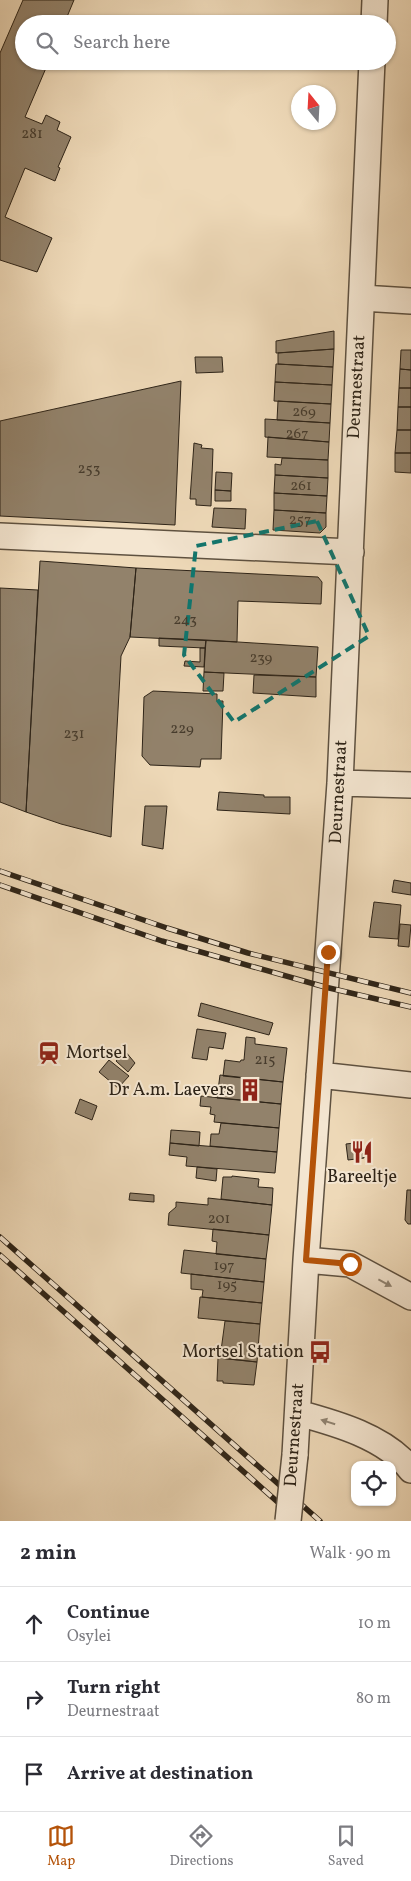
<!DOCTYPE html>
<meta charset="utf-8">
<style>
body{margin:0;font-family:Vollkorn,serif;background:#f2f2f3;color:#2b2b33}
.controls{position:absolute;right:15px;bottom:15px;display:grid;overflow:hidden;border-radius:10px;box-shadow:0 1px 4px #0004}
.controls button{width:45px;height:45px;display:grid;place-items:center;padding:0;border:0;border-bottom:1px solid #e1e1e2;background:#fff;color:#2b2b33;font:25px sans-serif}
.compass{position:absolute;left:291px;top:85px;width:45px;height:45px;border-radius:50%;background:#fff;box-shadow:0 1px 4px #0004;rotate:342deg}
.stop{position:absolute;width:15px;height:15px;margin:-11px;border:4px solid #b45309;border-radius:50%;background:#fff}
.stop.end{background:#b45309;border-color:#fff;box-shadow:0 1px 5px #0008}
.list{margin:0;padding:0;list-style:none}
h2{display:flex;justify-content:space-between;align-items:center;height:65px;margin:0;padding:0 20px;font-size:21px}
h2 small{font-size:16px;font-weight:400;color:#7c7c81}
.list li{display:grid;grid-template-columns:32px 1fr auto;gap:15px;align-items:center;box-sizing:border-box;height:75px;padding:0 20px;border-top:1px solid #e1e1e2}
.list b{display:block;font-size:19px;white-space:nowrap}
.list p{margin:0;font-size:16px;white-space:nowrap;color:#7c7c81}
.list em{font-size:16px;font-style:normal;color:#7c7c81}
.icon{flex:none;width:28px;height:28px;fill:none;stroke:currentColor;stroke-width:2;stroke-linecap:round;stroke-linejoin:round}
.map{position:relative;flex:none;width:411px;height:1521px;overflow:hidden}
.search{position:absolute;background:#fff;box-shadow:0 1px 4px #0004;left:15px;right:15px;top:15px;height:55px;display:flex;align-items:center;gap:12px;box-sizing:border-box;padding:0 18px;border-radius:28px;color:#7c7c81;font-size:19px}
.sheet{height:290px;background:#fff}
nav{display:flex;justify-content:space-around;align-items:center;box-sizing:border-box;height:70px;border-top:1px solid #e1e1e2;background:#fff;font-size:14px;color:#7c7c81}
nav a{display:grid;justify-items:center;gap:2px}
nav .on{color:#b45309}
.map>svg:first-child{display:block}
</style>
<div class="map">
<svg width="411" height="1521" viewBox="0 0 411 1521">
<rect width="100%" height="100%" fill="#eed9b8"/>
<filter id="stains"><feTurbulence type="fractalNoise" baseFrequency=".004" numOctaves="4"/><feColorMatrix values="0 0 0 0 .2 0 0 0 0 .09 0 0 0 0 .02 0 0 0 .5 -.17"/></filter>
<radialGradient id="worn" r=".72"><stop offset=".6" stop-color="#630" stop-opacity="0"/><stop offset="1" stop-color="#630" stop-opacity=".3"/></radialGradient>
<path fill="#92826b" stroke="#2e2418" d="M23,0H74L64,24H24V61H49L25,117L42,124L46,115L60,122L57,130L71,137L58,167L60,168L55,181L25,168L5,217L52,238L37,272L0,260V53Z
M334,331V349L276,353V341Z
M334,349L333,367L278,364V353Z
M401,350H411V370L400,369Z
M195,357H222L223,372L196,373Z
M276,364L333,367L332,385L275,382Z
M400,369L411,370V388H399Z
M181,381L175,525L0,516V421Z
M275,382L332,385L331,404L274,401Z
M399,388H411V407H398Z
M278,401L331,404L330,423L277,420Z
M398,407H411V430H397Z
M265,419L330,423L329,442L265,437Z
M397,430H411V453H395Z
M268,437L329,442L328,460L267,457Z
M194,443L202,445L201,448L213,449L211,506L196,505V499H190Z
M395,453H411V473L395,472Z
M282,458L328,460V478L275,475V464L281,465Z
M216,472L232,473L231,491L215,490Z
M275,475L328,478L327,496L274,493Z
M215,490L231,491V501H215Z
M274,493L327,496L326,513L274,510Z
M214,508L246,509L245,529L212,527Z
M274,510L326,513V527L320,533L273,530Z
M40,561L136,568L130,637L121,656L111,837L61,824L26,812Z
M136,568L318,577L322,582L321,604L238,601L237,642L130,637Z
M0,588L38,590L26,812L0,802Z
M159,638L206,640L205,648L159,646Z
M206,640L318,647L316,677L204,672Z
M200,648H205L204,667L184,666L185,661L200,662Z
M204,672L224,673L223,691H203Z
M254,675L316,677V697L253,693Z
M153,691L217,694V701H223L221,759H201L200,767L150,765L142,756L144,697Z
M219,792L264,795V797H290V814L217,810Z
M145,806H167L163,849L142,845Z
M394,880L411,883V895L392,892Z
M374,902L401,905L398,939L369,937Z
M400,924L411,925L409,947L398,946Z
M201,1003L273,1023L269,1035L198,1016Z
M197,1029L226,1033L223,1049L209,1047L207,1060L192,1058Z
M246,1037L255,1038V1044L287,1048L283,1082L223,1076L225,1060L240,1062L241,1060H244Z
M125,1051L135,1063L128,1072L116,1061Z
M109,1060L129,1076L118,1088L99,1072Z
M220,1075L283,1082L281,1104L217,1098Z
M201,1096L281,1104L279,1128L214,1122L215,1115L210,1114L211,1107L200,1106Z
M80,1099L97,1106L92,1120L75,1113Z
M221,1123L279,1128L277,1152L210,1146L211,1134H219Z
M171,1130L200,1132L199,1146L170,1143Z
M362,1142L364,1158L348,1160L346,1144Z
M170,1143L277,1152L275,1173L186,1166L187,1157L169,1155Z
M197,1167L217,1169L216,1181L196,1178Z
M232,1176L259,1179L258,1187L273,1188L272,1205L221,1199L223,1177H232Z
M407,1190H411V1224H408L405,1220Z
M130,1193L154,1195V1202L129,1200Z
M208,1198L272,1205L269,1235L168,1225L169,1213L176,1207V1202L208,1205Z
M213,1229L269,1235L266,1259L216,1254L217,1242L212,1241Z
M184,1250L266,1259L264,1282L181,1273Z
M191,1274L264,1282L262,1303L202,1297L203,1290L191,1289Z
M200,1297L262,1303L260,1324L198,1318Z
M225,1321L260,1324L257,1362L220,1358Z
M218,1358L257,1362L254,1385L223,1383V1381H217Z"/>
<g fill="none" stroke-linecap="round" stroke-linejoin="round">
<defs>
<path id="minor" d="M374,24L375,0
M362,298L411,301
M0,536L351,552
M340,783L411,785
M319,1075L411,1085
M306,1260L350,1264L411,1297
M298,1413C335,1423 386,1437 411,1470
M295,1455L306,1260L340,783L372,61"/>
</defs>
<use href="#minor" stroke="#5e5140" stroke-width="28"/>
<use href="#minor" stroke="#f4e6d1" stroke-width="25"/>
<defs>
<path id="rail" d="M0,871L167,928L248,953L411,993
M0,885L162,941L325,987L411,1007
M0,1237L320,1521
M0,1255L299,1521"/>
</defs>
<use href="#rail" stroke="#2e2418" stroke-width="5.5"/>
<use href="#rail" stroke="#f4e6d1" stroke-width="4" stroke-dasharray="11" stroke-linecap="butt"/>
<defs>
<path id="minor-bridge" d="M288,1521L295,1455"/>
</defs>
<use href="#minor-bridge" stroke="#5e5140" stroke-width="28" stroke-linecap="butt"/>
<use href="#minor-bridge" stroke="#f4e6d1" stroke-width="25"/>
</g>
<defs><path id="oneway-solid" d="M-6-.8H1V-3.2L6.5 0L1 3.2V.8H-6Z" transform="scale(1.25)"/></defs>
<g fill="#918574">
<use href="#oneway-solid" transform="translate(385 1283) rotate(28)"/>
<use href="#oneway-solid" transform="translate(328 1422) rotate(-163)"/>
</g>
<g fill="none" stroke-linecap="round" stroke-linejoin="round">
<path stroke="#b45309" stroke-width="6" d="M328,952L306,1260L350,1264"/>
</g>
<path fill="none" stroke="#0f766e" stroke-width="4" stroke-dasharray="10 6" stroke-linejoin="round" d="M317,521L369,636L234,722L184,655L196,546Z"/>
<defs>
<symbol id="station-bare" viewBox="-9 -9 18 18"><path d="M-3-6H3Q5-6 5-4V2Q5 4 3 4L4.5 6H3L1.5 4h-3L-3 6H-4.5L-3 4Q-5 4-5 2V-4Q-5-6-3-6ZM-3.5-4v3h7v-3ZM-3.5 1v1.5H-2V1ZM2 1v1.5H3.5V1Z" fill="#8f2418" stroke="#f4e6d1" stroke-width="2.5" paint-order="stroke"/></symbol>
<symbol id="building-bare" viewBox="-9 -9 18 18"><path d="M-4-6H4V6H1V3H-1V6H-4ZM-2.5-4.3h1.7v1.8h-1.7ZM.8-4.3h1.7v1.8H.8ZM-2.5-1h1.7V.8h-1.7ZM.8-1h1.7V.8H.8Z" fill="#8f2418" stroke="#f4e6d1" stroke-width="2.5" paint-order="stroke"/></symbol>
<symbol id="restaurant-bare" viewBox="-9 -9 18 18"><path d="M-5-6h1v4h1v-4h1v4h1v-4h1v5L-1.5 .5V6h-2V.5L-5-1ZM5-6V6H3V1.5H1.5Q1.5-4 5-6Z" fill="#8f2418" stroke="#f4e6d1" stroke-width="2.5" paint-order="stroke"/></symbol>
<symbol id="bus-bare" viewBox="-9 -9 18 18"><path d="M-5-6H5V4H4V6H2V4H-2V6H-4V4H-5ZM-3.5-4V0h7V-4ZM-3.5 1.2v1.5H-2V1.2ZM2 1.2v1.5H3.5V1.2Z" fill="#8f2418" stroke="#f4e6d1" stroke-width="2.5" paint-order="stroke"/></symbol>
</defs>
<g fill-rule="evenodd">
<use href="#station-bare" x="33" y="1037" width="32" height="32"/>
<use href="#building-bare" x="234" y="1074" width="32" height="32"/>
<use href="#restaurant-bare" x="346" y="1136" width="32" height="32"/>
<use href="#bus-bare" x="304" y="1336" width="32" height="32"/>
</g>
<g text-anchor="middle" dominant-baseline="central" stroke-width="4" stroke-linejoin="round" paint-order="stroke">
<g font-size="15" fill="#473c2d">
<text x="32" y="134">281</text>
<text x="304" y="412">269</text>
<text x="297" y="434">267</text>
<text x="89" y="469">253</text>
<text x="301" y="486">261</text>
<text x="300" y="520">257</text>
<text x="185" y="620">243</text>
<text x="261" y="658">239</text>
<text x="182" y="729">229</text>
<text x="74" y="734">231</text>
<text x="265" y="1060">215</text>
<text x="219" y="1219">201</text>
<text x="224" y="1266">197</text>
<text x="227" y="1285">195</text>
</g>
<g font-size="18" fill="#2e2418" stroke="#f4e6d1">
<text transform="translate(357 387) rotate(-87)">Deurnestraat</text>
<text transform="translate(339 792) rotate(-87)">Deurnestraat</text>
<text transform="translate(295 1435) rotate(-86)">Deurnestraat</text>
</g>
<g font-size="18" fill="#2e2418" stroke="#f4e6d1" text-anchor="end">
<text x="66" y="1053" text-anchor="start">Mortsel</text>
<text x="234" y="1090">Dr A.m. Laevers</text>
<text x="362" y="1177" text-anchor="middle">Bareeltje</text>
<text x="304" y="1352">Mortsel Station</text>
</g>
</g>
<rect width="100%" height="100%" filter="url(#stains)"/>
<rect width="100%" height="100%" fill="url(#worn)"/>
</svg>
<div class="controls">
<button><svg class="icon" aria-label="locate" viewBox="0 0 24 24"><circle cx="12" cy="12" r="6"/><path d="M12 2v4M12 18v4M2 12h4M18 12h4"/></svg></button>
</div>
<svg class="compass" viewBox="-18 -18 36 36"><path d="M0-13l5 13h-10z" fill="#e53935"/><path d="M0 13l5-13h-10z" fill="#7c7c81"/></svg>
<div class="stop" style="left:350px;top:1264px"></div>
<div class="stop end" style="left:328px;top:952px"></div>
<div class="search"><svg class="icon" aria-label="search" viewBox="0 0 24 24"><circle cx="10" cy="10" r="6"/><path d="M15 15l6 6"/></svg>Search here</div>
</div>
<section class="sheet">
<h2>2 min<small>Walk · 90 m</small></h2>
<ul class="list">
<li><svg class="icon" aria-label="ahead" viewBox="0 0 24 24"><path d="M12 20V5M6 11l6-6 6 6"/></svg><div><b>Continue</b><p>Osylei</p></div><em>10 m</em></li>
<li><svg class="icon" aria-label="right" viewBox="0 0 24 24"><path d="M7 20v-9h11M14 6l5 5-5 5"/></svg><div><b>Turn right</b><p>Deurnestraat</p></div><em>80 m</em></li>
<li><svg class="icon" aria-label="arrive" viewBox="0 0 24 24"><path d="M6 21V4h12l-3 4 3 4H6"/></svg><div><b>Arrive at destination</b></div></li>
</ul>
</section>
<nav>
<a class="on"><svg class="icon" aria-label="map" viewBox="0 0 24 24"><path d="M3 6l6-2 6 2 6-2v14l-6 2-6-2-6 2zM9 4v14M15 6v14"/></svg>Map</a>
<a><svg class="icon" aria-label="directions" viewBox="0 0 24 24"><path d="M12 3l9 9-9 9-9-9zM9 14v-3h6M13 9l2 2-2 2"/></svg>Directions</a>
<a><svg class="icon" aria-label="saved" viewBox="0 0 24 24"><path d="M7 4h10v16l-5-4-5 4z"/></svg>Saved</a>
</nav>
